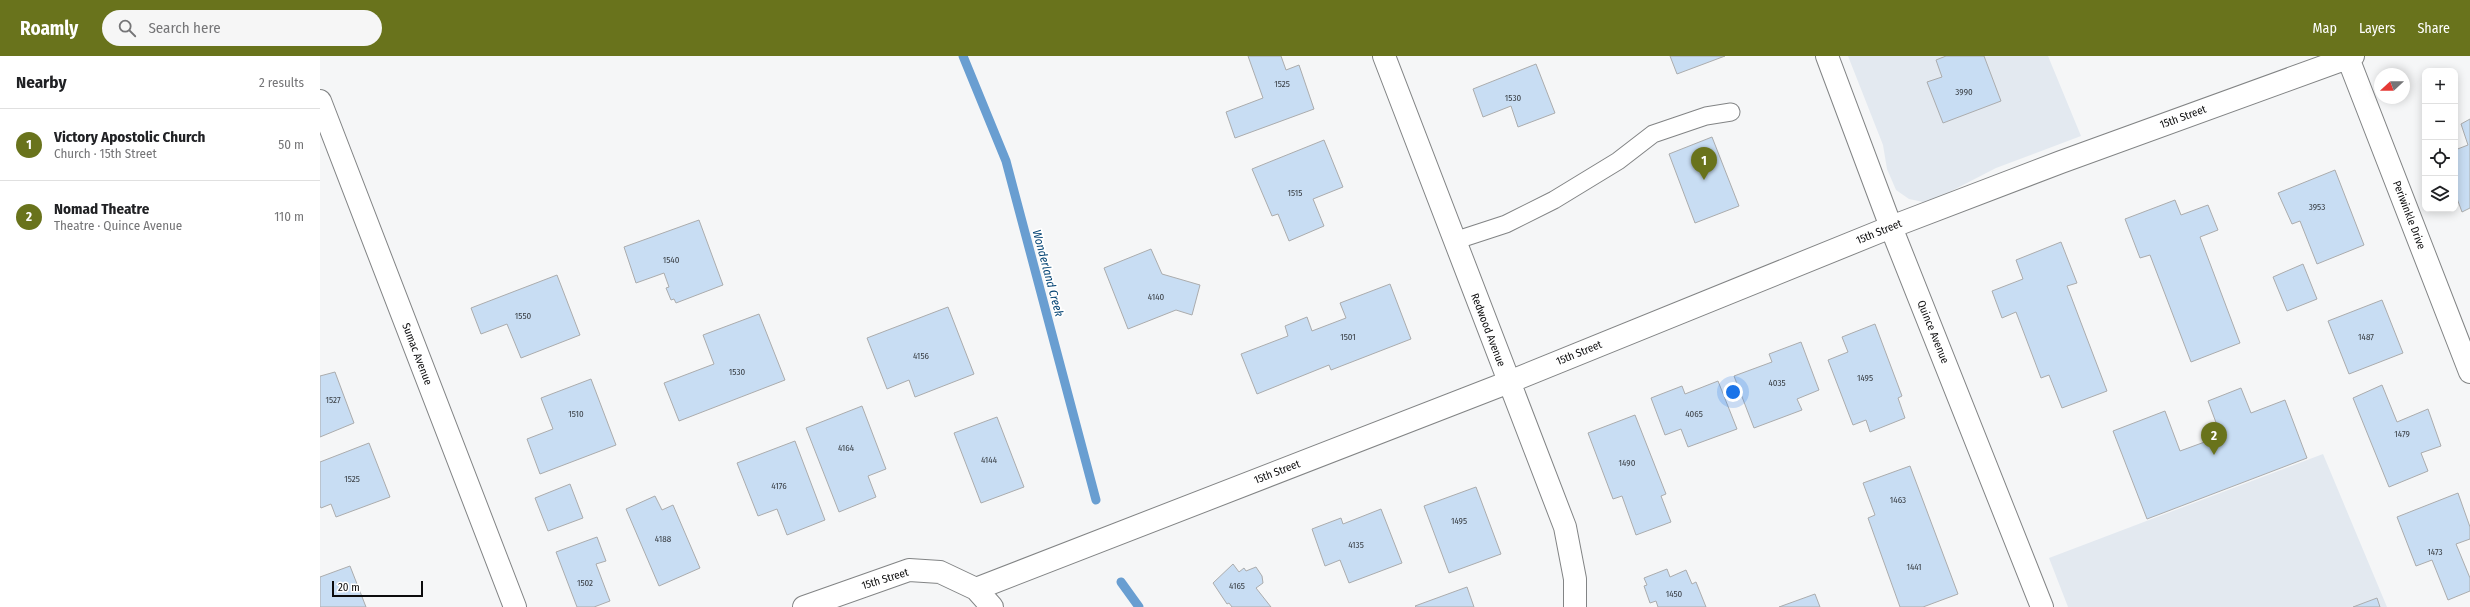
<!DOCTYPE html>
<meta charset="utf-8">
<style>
body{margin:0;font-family:"Fira Sans Condensed",sans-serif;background:#f6f6f6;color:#202124}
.controls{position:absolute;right:12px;top:12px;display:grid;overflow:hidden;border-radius:8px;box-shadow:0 2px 10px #0003}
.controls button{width:36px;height:36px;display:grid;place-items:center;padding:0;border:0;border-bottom:1px solid #e0e0e0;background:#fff;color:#202124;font:20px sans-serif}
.compass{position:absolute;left:2054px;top:12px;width:36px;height:36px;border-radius:50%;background:#fff;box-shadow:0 2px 10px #0003;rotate:249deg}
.scale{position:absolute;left:12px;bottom:10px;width:91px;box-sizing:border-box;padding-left:4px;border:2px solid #0c0c0d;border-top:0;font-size:11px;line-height:14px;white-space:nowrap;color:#0c0c0d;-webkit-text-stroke:3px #fff;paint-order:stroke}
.you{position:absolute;left:1413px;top:336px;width:14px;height:14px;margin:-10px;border:3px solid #fff;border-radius:50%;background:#1a73e8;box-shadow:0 0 0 6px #1a73e833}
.badge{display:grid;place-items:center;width:26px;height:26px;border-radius:50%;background:#69731c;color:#fff;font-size:13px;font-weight:700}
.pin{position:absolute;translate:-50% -33px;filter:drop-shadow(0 1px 2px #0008)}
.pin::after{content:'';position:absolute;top:21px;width:14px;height:12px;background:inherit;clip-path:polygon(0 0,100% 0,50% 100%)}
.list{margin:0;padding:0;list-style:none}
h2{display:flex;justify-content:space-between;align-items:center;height:52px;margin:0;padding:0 16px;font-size:17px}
h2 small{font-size:13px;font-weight:400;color:#757577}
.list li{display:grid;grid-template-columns:26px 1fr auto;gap:12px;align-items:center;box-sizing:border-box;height:72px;padding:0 16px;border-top:1px solid #e0e0e0}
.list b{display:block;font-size:15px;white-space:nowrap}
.list p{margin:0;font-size:13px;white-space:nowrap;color:#757577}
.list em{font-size:13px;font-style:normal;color:#757577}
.icon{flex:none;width:22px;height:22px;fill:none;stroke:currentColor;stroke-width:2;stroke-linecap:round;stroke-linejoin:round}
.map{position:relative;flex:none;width:2150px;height:551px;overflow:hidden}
header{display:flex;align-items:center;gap:24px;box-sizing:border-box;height:56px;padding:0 20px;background:#69731c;color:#fff}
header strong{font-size:19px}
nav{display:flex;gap:22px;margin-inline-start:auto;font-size:14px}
.search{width:280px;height:36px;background:#f6f6f6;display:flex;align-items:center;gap:10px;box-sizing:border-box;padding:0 14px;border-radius:22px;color:#757577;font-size:15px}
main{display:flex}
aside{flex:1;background:#fff}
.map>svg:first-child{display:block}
</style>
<header>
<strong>Roamly</strong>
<div class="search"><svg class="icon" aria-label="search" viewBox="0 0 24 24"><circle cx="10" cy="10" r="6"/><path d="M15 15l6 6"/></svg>Search here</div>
<nav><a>Map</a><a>Layers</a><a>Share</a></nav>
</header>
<main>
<aside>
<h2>Nearby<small>2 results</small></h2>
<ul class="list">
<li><span class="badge">1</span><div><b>Victory Apostolic Church</b><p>Church · 15th Street</p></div><em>50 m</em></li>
<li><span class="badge">2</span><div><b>Nomad Theatre</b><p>Theatre · Quince Avenue</p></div><em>110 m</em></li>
</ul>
</aside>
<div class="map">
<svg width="2150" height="551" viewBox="0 0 2150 551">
<rect width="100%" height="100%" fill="#f5f6f7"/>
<path fill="#e3e9f0" d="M1528,0H1728L1761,80L1676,112L1608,147L1589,143L1576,134L1567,113L1563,89Z
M2003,398L2067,551H1748L1729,502Z"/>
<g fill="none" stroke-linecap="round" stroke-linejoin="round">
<path stroke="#699ed1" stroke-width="9" d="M643,0L686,105L776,444
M801,526L819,551"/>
</g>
<path fill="#c8ddf3" stroke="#abacad" d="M928,0H961L966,14L979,9L994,53L915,82L906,56L943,42Z
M1350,0H1405L1357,18Z
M1626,0H1664L1681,45L1623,67L1607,26L1622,21L1616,4Z
M1216,8L1235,57L1198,71L1191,50L1163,61L1153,33Z
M2150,63V152L2142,156L2135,137V94L2148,89L2141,68Z
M1392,81L1419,150L1375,167L1349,98Z
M1004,84L1023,131L993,143L1004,170L969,185L958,158L952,160L932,113Z
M2015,114L2044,189L1997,208L1980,165L1972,168L1958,137Z
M1855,144L1861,159L1888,149L1898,174L1880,181L1920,287L1871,306L1830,199L1820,202L1805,163Z
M379,164L403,229L356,247L354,243L351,244L346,232L349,231L344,217L316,227L304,191Z
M1741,186L1757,227L1747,230L1787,335L1742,352L1729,319L1721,322L1696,256L1682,262L1672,235L1703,223L1696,204Z
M831,193L842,218L880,229L872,259L856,254L808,273L784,212Z
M1983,208L1997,243L1967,255L1953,221Z
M237,219L260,279L201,302L187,268L161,278L151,252Z
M1070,228L1091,283L1011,314L1009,309L937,338L921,298L968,280L965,270L987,261L992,275L1026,262L1020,247Z
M2062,244L2083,297L2029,318L2008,265Z
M628,251L654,318L595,341L589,324L567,333L547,282Z
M439,258L465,324L359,365L344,327L394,308L383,279Z
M1555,268L1582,340L1578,342L1585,362L1550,376L1546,364L1533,369L1508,304L1528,296L1522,281Z
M1481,286L1499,334L1477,343L1482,354L1434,372L1414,320L1452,306L1449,298Z
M15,316L34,367L0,381V320Z
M271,323L296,389L220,418L207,383L233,373L221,342Z
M1398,325L1417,373L1368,391L1361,373L1345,379L1331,342L1362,330L1365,338Z
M2062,329L2077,366L2108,353L2121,390L2101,397L2108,415L2069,431L2033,342Z
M1921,332L1931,357L1965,344L1987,402L1827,463L1793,375L1845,355L1860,395L1901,380L1888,345Z
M542,350L566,413L548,420L556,441L519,456L486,372Z
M1315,359L1346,438L1341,440L1351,466L1316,479L1302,440L1293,443L1268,377Z
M677,361L704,431L661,447L634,377Z
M475,385L505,464L467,479L457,453L438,460L417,407Z
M49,387L70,441L16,461L11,448L1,452L0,450V406Z
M1590,410L1638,538L1603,551H1580L1548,462L1555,459L1543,427Z
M250,428L263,462L228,475L215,442Z
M1156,431L1181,498L1129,517L1104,450Z
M2138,437L2150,471V483L2136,488L2150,522V535L2128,544L2112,504L2096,510L2077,461Z
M335,440L342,454L353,449L380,512L339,530L306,453Z
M1061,453L1082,507L1029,527L1020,504L1005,510L992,473L1021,462L1023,468Z
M277,481L286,505L276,508L290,545L274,551H257L236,496Z
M913,508L919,516L924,512L926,515L936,511L942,520L943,527L936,532L951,551H912L909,547L907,548L893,527Z
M30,510L46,551H0V521Z
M1347,513L1350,521L1366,514L1372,528L1376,526L1386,551H1338L1336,545L1330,547L1324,530L1327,529L1324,522Z
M1147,531L1154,551H1096L1095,550Z
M1495,538L1500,551H1459Z
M2057,542L2060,551H2033Z"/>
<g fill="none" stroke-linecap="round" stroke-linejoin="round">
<defs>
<path id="lane" d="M1134,185L1186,168L1234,144L1298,105L1333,78L1386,60L1411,56"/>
<path id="street" d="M1064,0L1245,471L1255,523V551
M1507,0L1571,171L1722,551
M2028,2L2150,316
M0,45L195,551
M656,533L1189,326L1571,171L1741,106L2033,0
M484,551L589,514L620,516L656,533L672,551"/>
</defs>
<use href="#lane" stroke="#828485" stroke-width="19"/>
<use href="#street" stroke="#828485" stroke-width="24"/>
<use href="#lane" stroke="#fff" stroke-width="17"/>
<use href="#street" stroke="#fff" stroke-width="22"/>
</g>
<g text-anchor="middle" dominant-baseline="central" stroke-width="3.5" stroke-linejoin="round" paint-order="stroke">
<g font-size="9" fill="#3b4046">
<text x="962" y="28">1525</text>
<text x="1644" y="36">3990</text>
<text x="1193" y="42">1530</text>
<text x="975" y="137">1515</text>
<text x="1997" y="151">3953</text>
<text x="351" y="204">1540</text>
<text x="836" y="241">4140</text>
<text x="203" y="260">1550</text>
<text x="1028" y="281">1501</text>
<text x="2046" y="281">1487</text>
<text x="601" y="300">4156</text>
<text x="417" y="316">1530</text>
<text x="1545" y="322">1495</text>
<text x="1457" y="327">4035</text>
<text x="13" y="344">1527</text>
<text x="256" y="358">1510</text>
<text x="1374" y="358">4065</text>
<text x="2082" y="378">1479</text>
<text x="526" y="392">4164</text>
<text x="669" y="404">4144</text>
<text x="1307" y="407">1490</text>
<text x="32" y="423">1525</text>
<text x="459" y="430">4176</text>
<text x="1578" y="444">1463</text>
<text x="1139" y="465">1495</text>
<text x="343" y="483">4188</text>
<text x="1036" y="489">4135</text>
<text x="2115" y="496">1473</text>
<text x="1594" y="511">1441</text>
<text x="265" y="527">1502</text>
<text x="917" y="530">4165</text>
<text x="1354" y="538">1450</text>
</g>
<g font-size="11" fill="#0c0c0d" stroke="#fff">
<text transform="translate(1863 61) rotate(-20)">15th Street</text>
<text transform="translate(2089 159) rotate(69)">Periwinkle Drive</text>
<text transform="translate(1559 176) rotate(-22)">15th Street</text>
<text transform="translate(1168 274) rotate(69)">Redwood Avenue</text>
<text transform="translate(1613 276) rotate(68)">Quince Avenue</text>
<text transform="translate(1259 297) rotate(-22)">15th Street</text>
<text transform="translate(97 298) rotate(69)">Sumac Avenue</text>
<text transform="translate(957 416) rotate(-21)">15th Street</text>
<text transform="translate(565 523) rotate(-17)">15th Street</text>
</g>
<g font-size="12" font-style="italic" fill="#034373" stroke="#fff">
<text transform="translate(728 217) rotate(75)">Wonderland Creek</text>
</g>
</g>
</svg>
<div class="controls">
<button>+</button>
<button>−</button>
<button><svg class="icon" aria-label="locate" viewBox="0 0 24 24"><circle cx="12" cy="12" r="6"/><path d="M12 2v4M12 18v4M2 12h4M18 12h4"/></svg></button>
<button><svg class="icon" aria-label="layers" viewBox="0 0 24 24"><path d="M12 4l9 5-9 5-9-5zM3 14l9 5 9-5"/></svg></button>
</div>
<svg class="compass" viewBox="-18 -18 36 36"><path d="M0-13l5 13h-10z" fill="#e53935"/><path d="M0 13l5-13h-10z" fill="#757577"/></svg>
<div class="scale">20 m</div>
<div class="you"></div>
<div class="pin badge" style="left:1384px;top:124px">1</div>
<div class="pin badge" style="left:1894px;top:399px">2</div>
</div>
</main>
